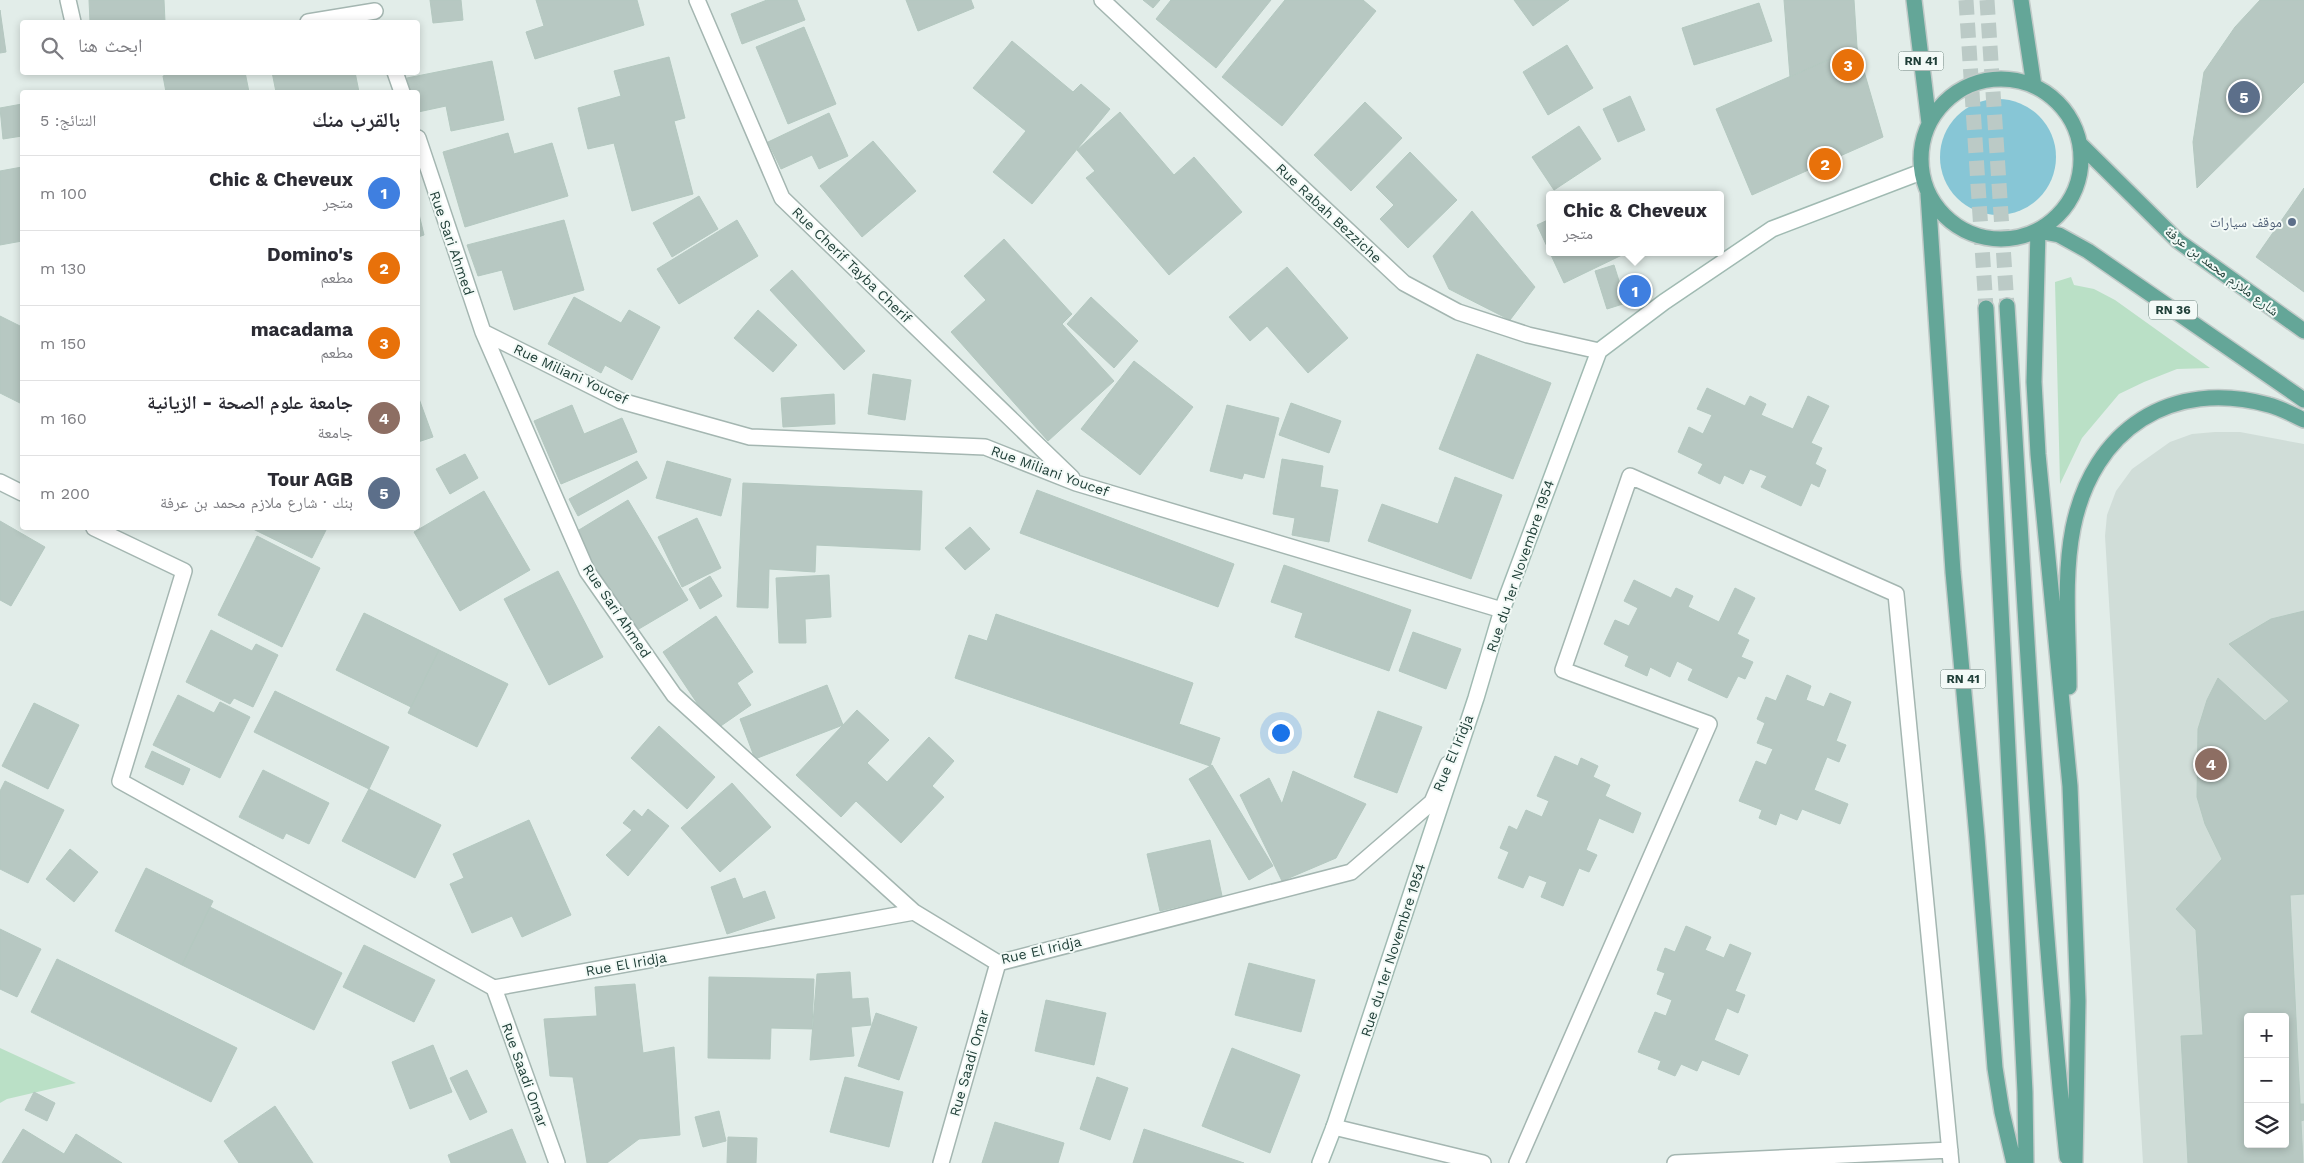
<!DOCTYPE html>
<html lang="ar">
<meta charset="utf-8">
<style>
body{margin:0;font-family:"Work Sans","Noto Naskh Arabic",sans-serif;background:#f2f2f3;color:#2b2b33;direction:rtl}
.controls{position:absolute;right:15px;bottom:15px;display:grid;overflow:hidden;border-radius:5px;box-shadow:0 2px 8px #0003}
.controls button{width:45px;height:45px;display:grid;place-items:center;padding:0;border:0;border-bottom:1px solid #e1e1e2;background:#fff;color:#2b2b33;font:25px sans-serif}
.you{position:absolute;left:1280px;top:732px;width:18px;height:18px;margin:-12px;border:4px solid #fff;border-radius:50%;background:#1a73e8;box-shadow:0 0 0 8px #1a73e833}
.badge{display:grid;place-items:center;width:32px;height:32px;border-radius:50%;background:#895341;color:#fff;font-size:16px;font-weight:700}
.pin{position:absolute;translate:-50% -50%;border:2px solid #fff;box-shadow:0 1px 5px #0006}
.popup{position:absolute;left:1546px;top:191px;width:178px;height:65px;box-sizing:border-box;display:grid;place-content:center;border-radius:5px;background:#fff;filter:drop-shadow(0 1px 4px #0005);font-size:16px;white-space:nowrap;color:#7c7c81}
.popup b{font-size:19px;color:#2b2b33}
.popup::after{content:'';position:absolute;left:50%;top:100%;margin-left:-10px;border:10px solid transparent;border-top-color:#fff}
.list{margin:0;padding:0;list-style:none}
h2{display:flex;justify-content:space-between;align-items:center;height:65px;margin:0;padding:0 20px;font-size:21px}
h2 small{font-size:16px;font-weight:400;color:#7c7c81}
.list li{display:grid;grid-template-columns:32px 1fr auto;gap:15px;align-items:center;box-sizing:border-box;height:75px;padding:0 20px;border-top:1px solid #e1e1e2}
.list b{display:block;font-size:19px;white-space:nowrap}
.list p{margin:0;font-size:16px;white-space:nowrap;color:#7c7c81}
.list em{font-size:16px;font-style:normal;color:#7c7c81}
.icon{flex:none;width:28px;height:28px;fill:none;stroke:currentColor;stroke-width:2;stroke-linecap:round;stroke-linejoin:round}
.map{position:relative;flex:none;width:2304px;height:1163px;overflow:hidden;direction:ltr}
.search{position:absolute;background:#fff;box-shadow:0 2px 8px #0003;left:20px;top:20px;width:400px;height:55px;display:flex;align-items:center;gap:12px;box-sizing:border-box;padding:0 18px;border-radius:5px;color:#7c7c81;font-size:19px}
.panel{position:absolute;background:#fff;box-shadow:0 2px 8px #0003;left:20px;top:90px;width:400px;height:440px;border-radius:5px;direction:rtl}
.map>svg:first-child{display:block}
</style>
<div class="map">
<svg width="2304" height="1163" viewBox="0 0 2304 1163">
<rect width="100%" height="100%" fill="#e2ede9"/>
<path fill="#d0ddd8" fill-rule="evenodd" d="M2215,432H2240L2304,444V1163H2143L2105,536L2107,515L2116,491L2132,469L2170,442L2192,434ZM2248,1017H2285V1144H2248Z"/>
<path fill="#bae0c6" d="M2071,277L2074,285L2094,289L2115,300L2210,368L2177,369L2144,382L2119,394L2082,438L2060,484L2055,282Z
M0,1048L76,1083L7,1099L0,1103Z"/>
<path fill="#87c6d6" d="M1940 157a58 58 0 1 1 116 0a58 58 0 1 1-116 0Z"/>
<path fill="#b7c8c2" stroke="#b4c8c0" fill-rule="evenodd" d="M89,0H164L165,22H90Z
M430,0H461L463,20L433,23Z
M536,0H637L644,25L535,59L526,32L544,26Z
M767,0H797L805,20L742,44L731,14Z
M906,0H971L974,8L918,31Z
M1143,0H1160L1153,8Z
M1171,0H1271L1216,68L1156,19Z
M1285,0H1363L1376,11L1282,126L1222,77Z
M1514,0H1569L1533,26Z
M1784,0H1854L1857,47L1790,77Z
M2260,0H2304V82L2197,188L2193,142L2204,72L2235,27Z
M1759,3L1772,41L1694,65L1682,28Z
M0,10L6,52L0,53Z
M804,27L836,104L788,124L756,47Z
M1012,41L1073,92L1081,84L1110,109L1032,204L993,172L1026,131L973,88Z
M1567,45L1593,88L1548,115L1523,72Z
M1857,47L1883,137L1752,195L1716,109Z
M669,57L685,118L674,121L693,194L632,211L614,143L588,149L578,108L621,96L614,71Z
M492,61L504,120L451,131L446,106L418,112V92H410L407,78Z
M177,72H245L249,92H166L163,76Z
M272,72H355L359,92H276Z
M1630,96L1645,130L1618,142L1603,109Z
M1365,102L1402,138L1351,191L1314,155Z
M22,104V136L3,139L0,108Z
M1120,112L1174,175L1194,157L1242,212L1169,275L1086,178L1095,171L1077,150Z
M829,113L848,156L819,169L812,155L781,169L768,142Z
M1579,126L1601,159L1554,190L1532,157Z
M508,133L514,154L552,143L568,196L465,227L443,152Z
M873,141L916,191L862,237L820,186Z
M1410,152L1457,200L1408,248L1380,219L1394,205L1376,187Z
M22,167V241L0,245V171Z
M2304,188V292L2256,257Z
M699,196L718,229L672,257L653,223Z
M418,210L424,235L418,237Z
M1472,211L1535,287L1510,320L1449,289L1433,256Z
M1550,219V252H1621L1622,255L1564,283L1537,225Z
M564,220L584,290L514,310L502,270L478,276L467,245Z
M737,220L758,256L679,304L657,269Z
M1004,239L1072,314L1062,324L1114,381L1048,441L951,332L986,300L964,276Z
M1614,265L1626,303L1607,309L1595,271Z
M1287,267L1348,338L1308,373L1267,326L1250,341L1229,317Z
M792,270L865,351L844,370L770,290Z
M574,297L621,323L629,310L660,327L632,380L605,365L601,373L548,344Z
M1091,297L1138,341L1114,368L1067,324Z
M758,310L797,345L773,372L734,338Z
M0,316L22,327V404L0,393Z
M1477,354L1551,383L1513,479L1439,449Z
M1134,361L1193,407L1140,475L1081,429Z
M873,374L911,380L905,420L868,414Z
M1707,388L1745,406L1750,396L1766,404L1761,415L1793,429L1808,396L1829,406L1811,443L1822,448L1815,464L1826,470L1819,487L1811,483L1801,506L1761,487L1767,476L1750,469L1743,484L1724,475L1720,484L1698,473L1703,464L1678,452L1689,427L1703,434L1712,415L1697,409Z
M834,394L835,424L783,427L781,398Z
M418,396L433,437L418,442Z
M1291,403L1341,421L1329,453L1279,435Z
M572,405L584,434L622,418L637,452L561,484L534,421Z
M1227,405L1279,418L1264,478L1244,473L1242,479L1210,471Z
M465,454L478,478L450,494L436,469Z
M1282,459L1323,466L1320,487L1338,490L1329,542L1292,535L1295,518L1273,514Z
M637,461L647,478L578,516L569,499Z
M667,461L731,479L721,516L656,498Z
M1455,477L1502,495L1471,579L1368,541L1382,504L1438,524Z
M743,483L922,491L920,550L816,545L815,572L769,569L768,608L737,607Z
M1037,490L1234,564L1218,607L1020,533Z
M484,491L530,570L460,611L414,532Z
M628,500L688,600L632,633L574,533Z
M697,518L721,568L682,587L658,537Z
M0,521L45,547L11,606L0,600Z
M970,527L990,549L965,570L945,548Z
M251,528H327L312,558Z
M257,536L320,568L282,647L218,615Z
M1284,565L1411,610L1389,671L1295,637L1303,613L1271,602Z
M558,571L603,657L549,685L504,599Z
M829,575L831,617L805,619L806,643H779L776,578Z
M710,576L722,596L700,609L689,589Z
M1634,580L1671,598L1676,588L1693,596L1688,607L1719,622L1735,588L1755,598L1737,634L1749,640L1741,657L1753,662L1745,679L1738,676L1727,698L1688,680L1693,669L1677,661L1670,677L1650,667L1647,676L1625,666L1629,656L1604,644L1615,620L1629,626L1638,608L1624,601Z
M2304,611V894L2290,895L2303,1163H2188L2181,1036L2203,1035L2196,930L2176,909L2222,859L2205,824L2197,797L2198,729L2207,700L2218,678L2265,721L2289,701L2229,644L2271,619ZM2248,1017H2285V1144H2248Z
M364,613L439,650L411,707L336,670Z
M996,614L1193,683L1179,724L1220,738L1210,766L955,678L969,635L987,641Z
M716,616L753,672L737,683L751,705L715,730L663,652Z
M211,630L252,651L256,644L278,655L253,707L234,698L230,704L186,682Z
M1413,632L1461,649L1446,689L1399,671Z
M439,650L508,684L477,747L408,713Z
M1787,675L1811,686L1806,700L1824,707L1830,693L1851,702L1836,741L1846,745L1839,762L1827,757L1814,790L1848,804L1840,824L1802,809L1797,820L1780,813L1776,825L1759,818L1762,810L1739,801L1756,761L1766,765L1773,749L1757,743L1765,723L1757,719L1766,697L1776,701Z
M827,685L843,725L755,759L740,719Z
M275,691L389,747L369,789L254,732Z
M178,695L214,713L220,702L250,717L220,778L153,745Z
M34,703L79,725L48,789L2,766Z
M857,710L889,740L867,763L887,782L929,737L954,761L932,786L944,797L901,843L856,801L841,817L796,775Z
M1378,711L1422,727L1397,793L1354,777Z
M659,726L715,777L687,809L631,758Z
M152,751L190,769L183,785L145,767Z
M1555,756L1578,766L1581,758L1598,766L1593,777L1610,785L1605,796L1641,813L1633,833L1599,818L1586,850L1597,855L1589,872L1579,868L1563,906L1541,897L1547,882L1529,875L1523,888L1498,878L1509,852L1500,848L1509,826L1517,830L1526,810L1542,817L1549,801L1537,796Z
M1212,765L1273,866L1249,880L1189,779Z
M263,770L329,803L309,844L286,833L283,839L239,817Z
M1293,771L1366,804L1336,858L1282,881L1240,795L1269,778L1282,804Z
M5,781L64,810L28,883L0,869V791Z
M732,783L771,827L720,872L681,828Z
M369,789L441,825L415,878L342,841Z
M648,809L669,826L628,876L606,855L632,830L623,823L634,810L642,817Z
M529,820L571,915L522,937L512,916L472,933L450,884L464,878L453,854Z
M1210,840L1222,896L1160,911L1147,854Z
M70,849L98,872L74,902L46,879Z
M146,868L213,901L182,965L115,931Z
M735,878L743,899L765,891L775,918L727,934L711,887Z
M210,907L342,973L314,1030L182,965Z
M1686,926L1711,937L1705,950L1724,958L1730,944L1751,953L1735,991L1745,995L1738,1013L1727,1008L1714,1040L1748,1055L1739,1075L1702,1060L1697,1071L1681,1064L1675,1076L1658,1069L1661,1061L1638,1052L1655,1012L1666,1016L1672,1000L1657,994L1665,973L1657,970L1665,948L1675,952Z
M0,929L41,949L17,997L0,989Z
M364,945L435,980L414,1022L343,987Z
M57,959L237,1048L211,1102L31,1012Z
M1249,963L1315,980L1301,1032L1235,1015Z
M850,972L852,999L868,998L871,1025L851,1027L854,1056L810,1060L817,974Z
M709,977L814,979L812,1029L771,1028L770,1059L708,1058Z
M635,984L643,1053L674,1047L680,1135L639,1139L607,1163H587L573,1077L550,1076L544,1019L597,1016L595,987Z
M1046,1000L1106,1013L1094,1065L1035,1051Z
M876,1013L917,1027L899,1080L858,1066Z
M433,1045L452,1092L410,1109L392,1062Z
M1232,1048L1300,1075L1270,1153L1202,1126Z
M467,1070L487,1112L470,1120L450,1078Z
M845,1077L903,1092L889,1147L830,1132Z
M1097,1077L1128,1088L1110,1140L1080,1129Z
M34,1092L55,1103L47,1121L25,1110Z
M2300,1104H2304V1120L2301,1121Z
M275,1106L313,1163H239L224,1141Z
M719,1111L726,1141L703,1147L695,1117Z
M995,1122L1064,1143L1058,1163H982Z
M23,1129L64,1154L76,1134L122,1163H2Z
M512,1129L526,1163H451L448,1155Z
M1144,1129L1244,1163H1133Z
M728,1137L757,1138L756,1163H727Z"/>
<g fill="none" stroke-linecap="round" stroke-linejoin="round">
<path stroke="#bbcac6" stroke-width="15" stroke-dasharray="15 8" stroke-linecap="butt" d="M1966,0L1986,308
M1987,0L2007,306"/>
<defs>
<path id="lane" d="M0,482L22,493
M94,528L184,571L120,781L494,988
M1334,1127L1483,1163
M1517,1163L1709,724L1563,670L1630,476L1896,594L1951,1163
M1675,1163L1950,1150"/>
<path id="street" d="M68,0L73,22
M697,0L782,198L1072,478
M1102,0L1404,283L1458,312L1528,335L1599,351
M308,22L375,11
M395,72L402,92
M418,138L483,332L587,571L674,695L914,912
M483,332L621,401L750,437L985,447L1076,483L1502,610
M557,1163L494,988L914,912L998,963L1351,872L1432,802L1448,764
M941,1163L998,963"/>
<path id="secondary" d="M1320,1163L1334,1127L1476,698L1502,610L1599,351L1664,302L1772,229L1921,172"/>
<path id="primary" d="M1914,0L1929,123
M2021,0L2034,86
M1921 159a80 80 0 1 1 160 0a80 80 0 1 1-160 0Z
M2080,144L2178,241L2304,331
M1928,194L1953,572L1977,837L1995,1068L2002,1112L2014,1163
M2038,231L2034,382L2038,454L2070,786L2078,1001L2075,1163
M2038,231L2059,235L2088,251L2304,400
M2007,306C2025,590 2037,874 2067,1157
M1986,308L2025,1092L2026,1163
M2069,687C2069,635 2063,579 2073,528C2093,429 2171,378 2269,405C2281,408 2293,415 2304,420"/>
</defs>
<use href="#lane" stroke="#a4b6b1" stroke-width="18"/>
<use href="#street" stroke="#a4b6b1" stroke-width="18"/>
<use href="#secondary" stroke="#a0bab2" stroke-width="18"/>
<use href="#primary" stroke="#c1cac8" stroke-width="18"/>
<use href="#lane" stroke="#fff" stroke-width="15"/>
<use href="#street" stroke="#fff" stroke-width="15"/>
<use href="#secondary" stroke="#fff" stroke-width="15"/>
<use href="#primary" stroke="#64a698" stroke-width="15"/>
</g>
<circle fill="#5c6f8a" stroke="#f3faf7" stroke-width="2" cx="2292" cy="222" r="5"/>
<g text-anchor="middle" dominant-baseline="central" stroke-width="4" stroke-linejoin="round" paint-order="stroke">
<g fill="#f3faf7" stroke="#607872" stroke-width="1">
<rect x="1898.5" y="51.5" width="45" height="19" rx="4"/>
<rect x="2149" y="300.5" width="48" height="19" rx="4"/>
<rect x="1940.5" y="669.5" width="45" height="19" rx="4"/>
</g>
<g font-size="12" font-weight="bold" fill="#214039">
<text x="1921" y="61">RN 41</text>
<text x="2173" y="310">RN 36</text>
<text x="1963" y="679">RN 41</text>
</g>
<g font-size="14" fill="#214039" stroke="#f3faf7">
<text transform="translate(1329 213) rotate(43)">Rue Rabah Bezziche</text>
<text transform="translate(452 243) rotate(71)">Rue Sari Ahmed</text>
<text transform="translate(852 265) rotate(44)">Rue Cherif Tayba Cherif</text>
<text transform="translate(2222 271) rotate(37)">شارع ملازم محمد بن عرفة</text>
<text transform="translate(571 374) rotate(25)">Rue Miliani Youcef</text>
<text transform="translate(1050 471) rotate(20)">Rue Miliani Youcef</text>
<text transform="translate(1520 566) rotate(-71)">Rue du 1er Novembre 1954</text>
<text transform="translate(617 611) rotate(56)">Rue Sari Ahmed</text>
<text transform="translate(1453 753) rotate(-67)">Rue El Iridja</text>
<text transform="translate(1041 950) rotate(-13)">Rue El Iridja</text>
<text transform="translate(1393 950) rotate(-72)">Rue du 1er Novembre 1954</text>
<text transform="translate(626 964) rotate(-10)">Rue El Iridja</text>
<text transform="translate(969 1063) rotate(-74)">Rue Saadi Omar</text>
<text transform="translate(525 1075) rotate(70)">Rue Saadi Omar</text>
</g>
<g font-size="14" fill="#4e5e75" stroke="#f3faf7" text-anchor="end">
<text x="2282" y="222">موقف سيارات</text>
</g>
</g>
</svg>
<div class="controls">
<button>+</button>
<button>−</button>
<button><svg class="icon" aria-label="layers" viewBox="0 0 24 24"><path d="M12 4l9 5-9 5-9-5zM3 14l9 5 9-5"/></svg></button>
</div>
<div class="you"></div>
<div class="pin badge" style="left:1635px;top:291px;background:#3f7fe0">1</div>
<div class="popup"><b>Chic &amp; Cheveux</b>متجر</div>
<div class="pin badge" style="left:1825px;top:164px;background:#e8710a">2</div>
<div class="pin badge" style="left:1848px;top:65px;background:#e8710a">3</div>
<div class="pin badge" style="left:2211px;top:764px;background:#8d6e63">4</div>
<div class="pin badge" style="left:2244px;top:97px;background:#5c6f8a">5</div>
<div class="search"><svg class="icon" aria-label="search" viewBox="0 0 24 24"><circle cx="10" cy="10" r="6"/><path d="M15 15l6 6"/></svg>ابحث هنا</div>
<section class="panel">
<h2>بالقرب منك<small>النتائج: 5</small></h2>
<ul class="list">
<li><span class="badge" style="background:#3f7fe0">1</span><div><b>Chic &amp; Cheveux</b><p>متجر</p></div><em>100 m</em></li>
<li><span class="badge" style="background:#e8710a">2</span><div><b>Domino's</b><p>مطعم</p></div><em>130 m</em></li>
<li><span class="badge" style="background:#e8710a">3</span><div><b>macadama</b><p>مطعم</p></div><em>150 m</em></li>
<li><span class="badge" style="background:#8d6e63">4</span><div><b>جامعة علوم الصحة - الزيانية</b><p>جامعة</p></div><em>160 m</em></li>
<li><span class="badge" style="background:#5c6f8a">5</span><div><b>Tour AGB</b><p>بنك · شارع ملازم محمد بن عرفة</p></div><em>200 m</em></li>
</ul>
</section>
</div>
